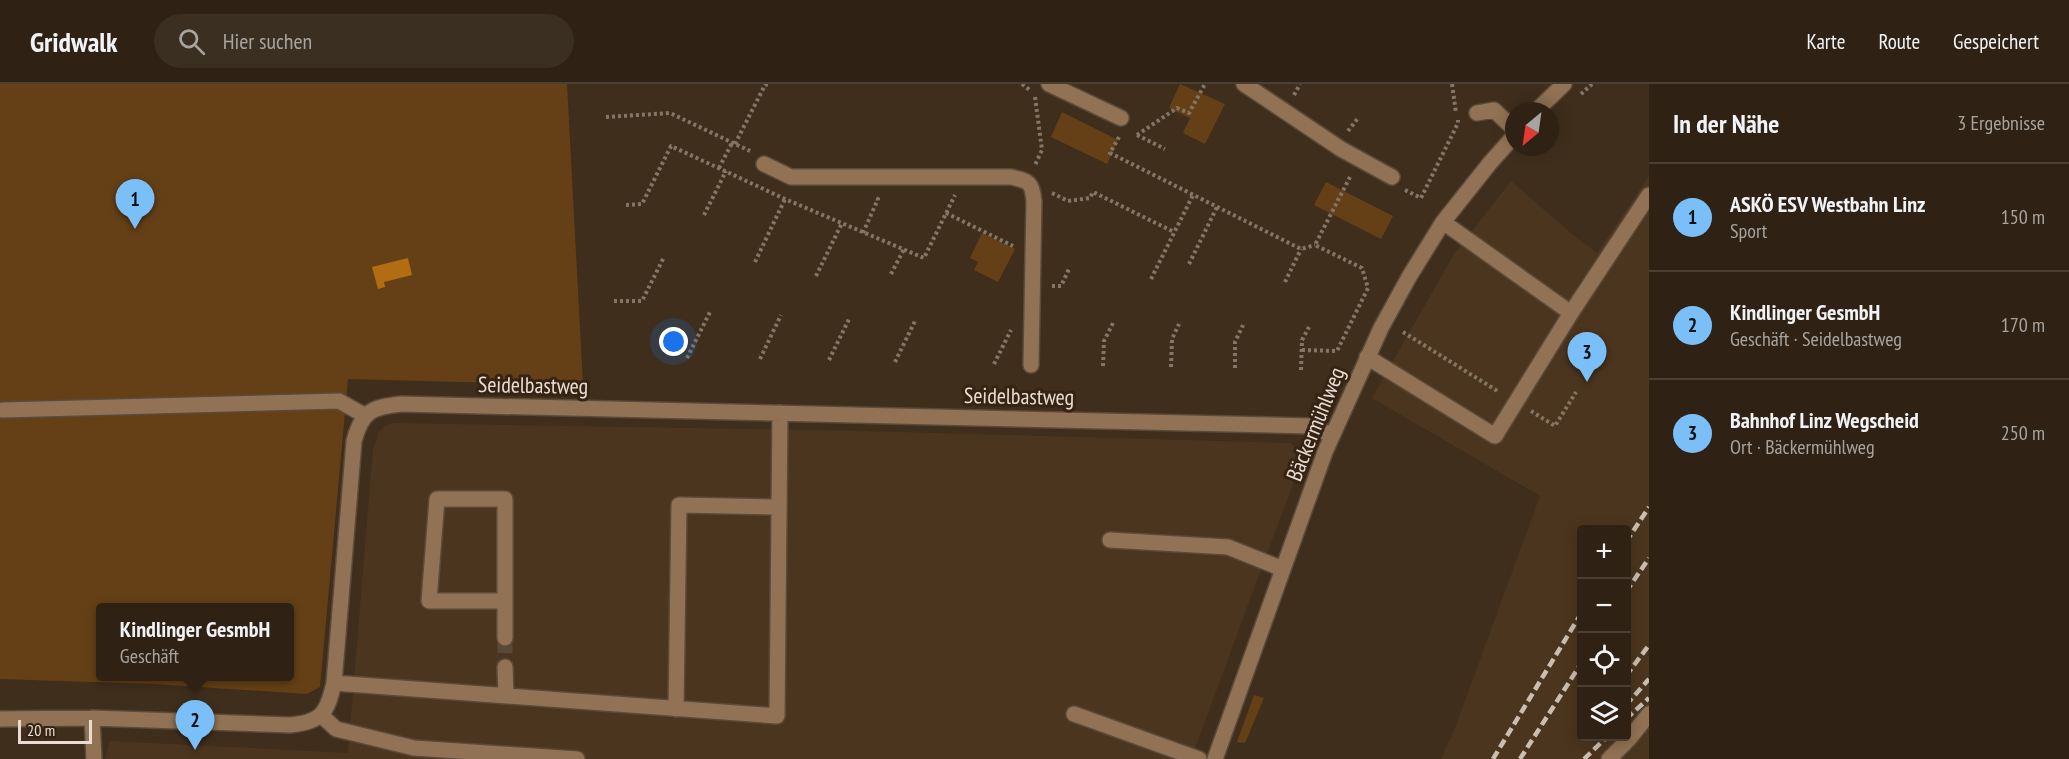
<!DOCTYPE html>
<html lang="de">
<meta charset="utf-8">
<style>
body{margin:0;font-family:"PT Sans Narrow",sans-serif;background:#3b2f22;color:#f1f3f6}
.controls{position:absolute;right:18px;bottom:18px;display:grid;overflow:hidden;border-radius:6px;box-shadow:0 3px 15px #0003}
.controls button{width:54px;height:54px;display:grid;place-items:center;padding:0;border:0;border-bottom:2px solid #4a3f34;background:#2f2215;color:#f1f3f6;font:30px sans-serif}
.compass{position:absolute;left:1505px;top:18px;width:54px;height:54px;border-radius:50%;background:#2f2215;box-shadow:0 3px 15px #0003;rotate:209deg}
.scale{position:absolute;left:18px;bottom:15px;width:74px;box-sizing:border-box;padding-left:6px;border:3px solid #e9ddd3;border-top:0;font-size:16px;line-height:21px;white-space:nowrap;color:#e9ddd3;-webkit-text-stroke:4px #352413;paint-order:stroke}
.you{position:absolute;left:674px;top:258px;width:21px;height:21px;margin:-15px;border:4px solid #fff;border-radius:50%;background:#1a73e8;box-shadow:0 0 0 9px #1a73e833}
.badge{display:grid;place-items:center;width:39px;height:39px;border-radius:50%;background:#7abff8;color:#111;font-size:20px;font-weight:700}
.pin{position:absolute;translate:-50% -50px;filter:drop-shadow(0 2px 3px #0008)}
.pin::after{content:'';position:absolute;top:32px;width:21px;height:18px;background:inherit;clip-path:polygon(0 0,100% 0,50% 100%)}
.popup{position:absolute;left:96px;top:519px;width:198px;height:78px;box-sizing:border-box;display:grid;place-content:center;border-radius:6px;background:#2f2215;filter:drop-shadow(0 2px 4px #0005);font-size:20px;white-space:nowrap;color:#a7a4a0}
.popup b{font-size:22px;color:#f1f3f6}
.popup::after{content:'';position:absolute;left:50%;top:100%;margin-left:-12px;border:12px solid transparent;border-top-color:#2f2215}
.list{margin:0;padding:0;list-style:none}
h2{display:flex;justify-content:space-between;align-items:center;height:78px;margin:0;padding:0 24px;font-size:26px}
h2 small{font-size:20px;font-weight:400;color:#a7a4a0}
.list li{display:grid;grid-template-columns:39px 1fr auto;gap:18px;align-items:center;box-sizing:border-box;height:108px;padding:0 24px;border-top:2px solid #4a3f34}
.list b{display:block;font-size:22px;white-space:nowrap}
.list p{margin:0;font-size:20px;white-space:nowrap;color:#a7a4a0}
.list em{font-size:20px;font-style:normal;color:#a7a4a0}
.icon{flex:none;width:33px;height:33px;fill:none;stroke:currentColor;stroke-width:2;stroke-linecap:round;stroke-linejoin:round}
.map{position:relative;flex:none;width:1649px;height:675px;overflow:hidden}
header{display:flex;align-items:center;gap:36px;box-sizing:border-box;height:84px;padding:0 30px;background:#2f2215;border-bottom:2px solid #4a3f34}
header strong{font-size:28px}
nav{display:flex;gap:33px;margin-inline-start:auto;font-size:21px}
.search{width:420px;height:54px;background:#3b2f22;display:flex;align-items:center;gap:15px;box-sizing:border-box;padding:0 21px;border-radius:33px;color:#a7a4a0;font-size:22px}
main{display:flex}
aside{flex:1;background:#2f2215}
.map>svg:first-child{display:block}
</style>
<header>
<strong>Gridwalk</strong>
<div class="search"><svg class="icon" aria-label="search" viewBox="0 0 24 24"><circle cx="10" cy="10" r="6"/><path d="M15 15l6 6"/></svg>Hier suchen</div>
<nav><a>Karte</a><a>Route</a><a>Gespeichert</a></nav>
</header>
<main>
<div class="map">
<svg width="1649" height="675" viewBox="0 0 1649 675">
<rect width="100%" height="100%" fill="#3f2e1c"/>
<path fill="#4c351e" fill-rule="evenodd" d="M1649,92V675H1441L1455,644L1540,412L1372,314L1454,170L1511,97L1572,150L1597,169ZM1582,446H1626V652H1582Z
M393,339L865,347L1290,359L1304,370L1191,675H105L110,657L348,669L373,365L379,348L385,342Z"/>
<path fill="#654016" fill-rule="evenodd" d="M0,0H567L583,301L348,295L320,603L307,610L154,600L0,595ZM100,524H290V592H100Z
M1180,0L1225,20L1205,60L1183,49L1190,34L1169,24Z
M1062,28L1118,56L1107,80L1051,53Z
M1326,98L1393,132L1381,155L1314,121Z
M982,149L1015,165L998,198L974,186L978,178L970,174Z
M1254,611L1264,614L1245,659L1237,658Z"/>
<path fill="#b26d12" d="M408,174L412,191L384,198L385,203L378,205L372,183Z"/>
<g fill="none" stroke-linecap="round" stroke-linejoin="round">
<path stroke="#584837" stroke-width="15" stroke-dasharray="15 8" stroke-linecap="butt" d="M505,554V583"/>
<defs>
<path id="minor" d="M1049,0L1121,34
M1244,0L1341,65L1392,93
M1536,27L1564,0
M1477,29L1494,26L1514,45
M764,80L791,93H1011C1029,97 1032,98 1034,117L1031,281
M1443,138L1571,229L1649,111
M1367,273L1495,352L1571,229
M3,326L339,317L364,331
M1110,456L1228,463L1283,485
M505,517H429L437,415H505V554
M505,583L506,612
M334,599L777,632L780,329
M676,625L679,421L779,423
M1074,630L1199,675
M322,632L336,645L414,664L577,675
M92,634L94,675
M0,635L92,634L290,641C322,638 327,629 334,599L354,357C362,327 372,323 401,320L1309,342L1332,351
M1215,675L1325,368L1381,244L1409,193L1443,138L1490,79L1514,52
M1609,675L1629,655L1649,630"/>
</defs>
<use href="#minor" stroke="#5a4a39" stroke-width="18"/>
<path stroke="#847667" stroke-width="4" stroke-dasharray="3 3" stroke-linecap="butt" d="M1022,0L1031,7
M1452,0L1456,29
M1581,10L1592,0
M1294,11L1300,0
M1035,13L1042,66L1035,81
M606,33L670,29L750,67
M1348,47L1358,34
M1137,51L1177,24L1189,29L1205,0
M1137,51L1165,65
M1119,53L1110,69L1301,165L1315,161
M735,60L765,1L768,0
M719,84L732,59
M1405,106L1421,114L1458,39V36
M1052,109L1068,117L1090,114L1093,108L1174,148
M626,121L642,120L671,62L785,115L924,174L955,111
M946,129L1013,162
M704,131L726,87
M863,149L878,115L875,114
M755,178L785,115
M1189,180L1217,123
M891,190L904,165
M816,192L842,139
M1151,195L1193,111
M1285,198L1301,165
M1052,202H1061L1069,185
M614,217H642L664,173
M1403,248L1499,308
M1302,266L1337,267L1368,204L1362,184L1315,161L1350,93
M687,274L711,226
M760,275L781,231
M829,276L850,233
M895,278L916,235
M994,280L1011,246
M1103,282L1104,257L1113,239
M1171,283L1172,255L1179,240
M1235,284V258L1243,241
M1301,286L1302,256L1309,243
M1531,327L1555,342L1576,308"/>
<use href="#minor" stroke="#917254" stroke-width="15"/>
<path stroke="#cabdb1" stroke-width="4.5" stroke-dasharray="9 4.5" stroke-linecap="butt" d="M1626,458L1649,423
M1626,508L1649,474
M1626,592L1649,561
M1626,621L1649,595
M1626,635L1649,614
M1493,675L1582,528
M1520,675L1582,578
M1584,675L1608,652"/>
</g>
<g text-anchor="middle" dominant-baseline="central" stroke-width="6" stroke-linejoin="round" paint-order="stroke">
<g font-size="22" fill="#e9ddd3" stroke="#352413">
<text transform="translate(533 301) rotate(1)">Seidelbastweg</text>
<text transform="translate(1019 312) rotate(1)">Seidelbastweg</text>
<text transform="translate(1315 340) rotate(-68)">Bäckermühlweg</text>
</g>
</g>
</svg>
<div class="controls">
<button>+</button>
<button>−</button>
<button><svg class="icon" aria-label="locate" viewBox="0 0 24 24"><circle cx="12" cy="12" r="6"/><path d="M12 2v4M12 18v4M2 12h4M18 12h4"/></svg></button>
<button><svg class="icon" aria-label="layers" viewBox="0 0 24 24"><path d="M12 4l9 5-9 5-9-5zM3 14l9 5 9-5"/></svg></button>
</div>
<svg class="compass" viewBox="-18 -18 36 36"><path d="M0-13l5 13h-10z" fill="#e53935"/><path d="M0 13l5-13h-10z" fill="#a7a4a0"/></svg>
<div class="scale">20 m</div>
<div class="you"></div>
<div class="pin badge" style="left:135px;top:145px">1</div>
<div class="pin badge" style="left:195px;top:666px">2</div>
<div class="popup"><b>Kindlinger GesmbH</b>Geschäft</div>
<div class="pin badge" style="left:1587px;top:298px">3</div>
</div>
<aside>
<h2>In der Nähe<small>3 Ergebnisse</small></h2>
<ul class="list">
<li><span class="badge">1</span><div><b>ASKÖ ESV Westbahn Linz</b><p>Sport</p></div><em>150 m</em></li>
<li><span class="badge">2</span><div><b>Kindlinger GesmbH</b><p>Geschäft · Seidelbastweg</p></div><em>170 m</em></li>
<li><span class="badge">3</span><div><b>Bahnhof Linz Wegscheid</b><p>Ort · Bäckermühlweg</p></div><em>250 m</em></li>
</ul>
</aside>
</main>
